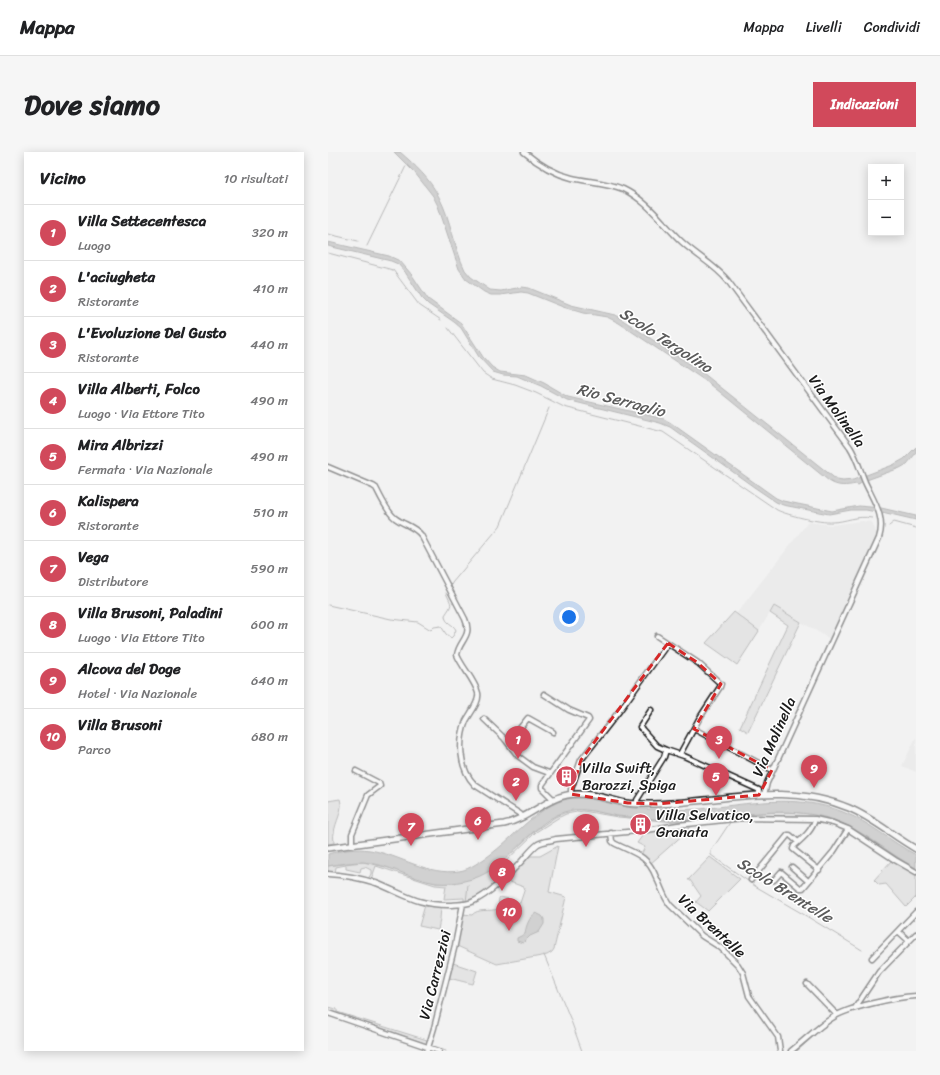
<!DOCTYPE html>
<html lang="it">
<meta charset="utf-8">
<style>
body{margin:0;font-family:Sriracha,sans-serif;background:#f6f6f6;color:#202124}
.controls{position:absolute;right:12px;top:12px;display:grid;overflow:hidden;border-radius:0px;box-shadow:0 2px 10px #0003}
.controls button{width:36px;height:36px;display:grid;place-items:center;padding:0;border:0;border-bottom:1px solid #e0e0e0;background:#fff;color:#202124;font:20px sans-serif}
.you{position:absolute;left:241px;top:465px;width:14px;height:14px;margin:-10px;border:3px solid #fff;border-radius:50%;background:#1a73e8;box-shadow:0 0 0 6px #1a73e833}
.badge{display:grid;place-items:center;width:26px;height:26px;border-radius:50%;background:#d1495b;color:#fff;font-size:13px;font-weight:700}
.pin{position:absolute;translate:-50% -33px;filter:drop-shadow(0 1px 2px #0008)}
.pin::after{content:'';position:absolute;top:21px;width:14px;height:12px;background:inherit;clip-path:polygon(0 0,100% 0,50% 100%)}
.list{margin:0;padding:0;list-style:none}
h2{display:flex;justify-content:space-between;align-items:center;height:52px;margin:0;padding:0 16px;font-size:17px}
h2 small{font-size:13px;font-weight:400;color:#757577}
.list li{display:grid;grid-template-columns:26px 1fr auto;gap:12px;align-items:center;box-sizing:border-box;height:56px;padding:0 16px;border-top:1px solid #e0e0e0}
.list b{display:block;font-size:15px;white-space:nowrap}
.list p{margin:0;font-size:13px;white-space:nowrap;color:#757577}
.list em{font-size:13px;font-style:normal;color:#757577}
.map{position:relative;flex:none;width:588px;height:899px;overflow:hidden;border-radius:0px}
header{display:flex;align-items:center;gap:24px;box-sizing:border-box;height:56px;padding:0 20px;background:#fff;border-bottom:1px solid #e0e0e0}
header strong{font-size:19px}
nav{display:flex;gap:22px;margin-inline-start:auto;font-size:14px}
.intro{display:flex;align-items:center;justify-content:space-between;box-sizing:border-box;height:96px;padding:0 24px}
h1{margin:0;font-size:28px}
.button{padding:10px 18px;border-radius:0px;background:#d1495b;color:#fff;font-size:14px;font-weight:700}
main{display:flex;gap:24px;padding:0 24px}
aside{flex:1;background:#fff;border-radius:0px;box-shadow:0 2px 10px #0003}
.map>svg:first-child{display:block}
</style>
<header>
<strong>Mappa</strong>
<nav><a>Mappa</a><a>Livelli</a><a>Condividi</a></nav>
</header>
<div class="intro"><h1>Dove siamo</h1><a class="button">Indicazioni</a></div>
<main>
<aside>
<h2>Vicino<small>10 risultati</small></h2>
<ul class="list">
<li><span class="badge">1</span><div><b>Villa Settecentesca</b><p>Luogo</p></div><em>320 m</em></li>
<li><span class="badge">2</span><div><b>L'aciugheta</b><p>Ristorante</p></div><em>410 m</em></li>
<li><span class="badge">3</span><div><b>L'Evoluzione Del Gusto</b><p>Ristorante</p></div><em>440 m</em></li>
<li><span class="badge">4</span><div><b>Villa Alberti, Folco</b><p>Luogo · Via Ettore Tito</p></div><em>490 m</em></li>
<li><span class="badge">5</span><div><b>Mira Albrizzi</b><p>Fermata · Via Nazionale</p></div><em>490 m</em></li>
<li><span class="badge">6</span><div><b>Kalispera</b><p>Ristorante</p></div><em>510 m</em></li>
<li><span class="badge">7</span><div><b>Vega</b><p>Distributore</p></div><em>590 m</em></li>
<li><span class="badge">8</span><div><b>Villa Brusoni, Paladini</b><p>Luogo · Via Ettore Tito</p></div><em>600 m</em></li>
<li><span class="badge">9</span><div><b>Alcova del Doge</b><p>Hotel · Via Nazionale</p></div><em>640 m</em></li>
<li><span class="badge">10</span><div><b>Villa Brusoni</b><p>Parco</p></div><em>680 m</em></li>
</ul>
</aside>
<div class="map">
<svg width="588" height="899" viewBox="0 0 588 899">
<rect width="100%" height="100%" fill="#f2f2f2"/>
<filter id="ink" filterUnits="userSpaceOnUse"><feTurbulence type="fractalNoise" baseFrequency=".025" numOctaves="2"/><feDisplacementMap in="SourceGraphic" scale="8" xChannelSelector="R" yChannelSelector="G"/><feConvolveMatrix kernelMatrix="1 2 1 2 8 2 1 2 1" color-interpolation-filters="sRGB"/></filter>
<g filter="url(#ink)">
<path fill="#e2e2e2" d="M534,369L544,370L549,382L502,487L446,454L431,479L408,462L480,370L504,373Z
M588,585V620L574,614Z"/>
<path fill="#d2d2d2" stroke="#777" d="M446,454L473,470L420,580L412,575L460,473L442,461Z
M406,460L431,479L409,513L378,491Z
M12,647C16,658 7,670 6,681C5,684 6,688 6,691L0,692V649Z
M254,657C266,658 278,662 290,664C314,667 339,669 363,668C412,666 456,652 504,667C535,677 559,702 588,716V718L577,713L525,679L483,665L415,664L362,669L347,670L290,665L255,659L238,662L230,666L208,680L174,713L180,721C166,732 153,745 136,751V746L116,747L118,734L107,733L48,714L43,728L40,727L43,722V718L37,715L33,716L32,720L18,717V713L8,715L7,721H0V714L16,712L35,710L58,715L108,731H127L194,691L208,678L227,665L236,661Z
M363,673L357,681L322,712L313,703L317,695L309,691L318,679Z
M230,694L221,740L238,745L226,797L224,800L219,803L169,812L129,794L135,762L144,763C150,756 161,760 170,757L171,746L172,745L181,747L185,751H192L197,736L196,735L176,728L200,704H212Z
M382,705L412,727L380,759L368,750L373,744L362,728H360Z
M564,708L588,722V745L578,755L558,732L551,733L546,728Z
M97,753L113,755L112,767L110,778L91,774Z
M125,811L149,819L145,832L121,826Z
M0,855L9,857V860L99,888L100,892L0,858Z"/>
<path fill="#a8a8a8" stroke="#707070" d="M66,0H72C87,13 102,27 111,45C123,68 126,95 137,118L143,125L162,138L173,139L194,135L201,136L243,153L287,163L375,221L509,328L515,329L525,328L565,313L576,307L588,295V301L579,312L572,316L533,330L532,332L530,333L528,332C518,334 510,335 501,329L382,232L291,171L279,165L255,161L235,155L200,141L193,140L172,143H163L156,140L138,127L131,117L110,54L105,44L87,21Z
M0,90L61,104L72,109L84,123L100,147L133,171L155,205L164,215L172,220L198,223L216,231L240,245L336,267L343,271L448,346L455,349L504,359L531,354L553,356L588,364V368L554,360H548L538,358H523L501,362L455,353L448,350L426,335L342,275L332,271L239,248L213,234L196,227L189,224L175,223L165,220L151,205L133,176L126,170L100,152L94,146L77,120L70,112L63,109L0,94Z
M243,646C269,644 294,658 320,657C337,657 355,658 372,657C421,652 468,641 515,660C542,670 563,690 588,703V716C559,701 535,677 503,667C457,653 412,664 365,668C348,669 331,667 314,666C306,665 298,665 289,664C272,661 254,654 236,660C196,675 180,721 136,729C127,731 117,732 108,731C83,727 60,712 35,710C23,710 11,712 0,714V702C14,698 28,696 42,698C72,703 100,724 131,719C139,718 146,713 153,709C184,690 206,654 243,646Z
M208,761L214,764L216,767V772L211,780L202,784L195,791L189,789V786L197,782C198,774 201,765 208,761Z"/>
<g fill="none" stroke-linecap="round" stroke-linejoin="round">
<path stroke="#707070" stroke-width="1" d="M0,82L30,89
M39,94L79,12
M0,101L65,118L91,153L113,168
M120,176L155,221L164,227L187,233L208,241L236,255L335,280L449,358C459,363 492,371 504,370C518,370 528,363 544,366
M561,374L566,370L588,376
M124,438L123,435L124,431L172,374L221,256
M0,453L63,467L90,470L103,478L106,475L113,474L118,482L123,486L125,484L128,478C125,471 117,472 117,463C125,451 124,454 118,441
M403,669L383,699V703L427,734L475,762L534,798
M138,750L140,733
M216,803L242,866L254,899
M33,870L100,893
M103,894L118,899
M469,899C480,890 495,874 507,867C521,858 571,847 588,846"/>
<defs>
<path id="minor" d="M196,0C209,11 227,22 244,26C261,30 278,30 295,37C320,49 334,71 354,90C369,104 387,113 400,129L522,295C529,306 532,318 537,330C545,348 558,365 551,386L439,631L436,643
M0,315L45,334L48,336C52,344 60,361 67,366C76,373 86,374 93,383L137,467C145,485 131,488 129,503C134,515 147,529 150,541C152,550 142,561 138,569C130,589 131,617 147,633L192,662L195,665
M329,484L370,511L393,532L392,535L371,567L352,602
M216,542L241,558L260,566L261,568L214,633V636L225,647
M323,558L312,575L329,594L338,598
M156,567L176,586L190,604L205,615L221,621
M366,577L444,618
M180,591L200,566L225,580
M243,642V637L253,608L292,558L340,491
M309,651V648L336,605L338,598L356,604L431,638V643
M487,667C485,678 474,687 466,694L465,697L491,718
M283,681L284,689L286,691C305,701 319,702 328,725C333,734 335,744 342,753L374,784L393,796L410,813L415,821L421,844L450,885L452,899
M24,692V682L40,643L52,634L51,631L28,619
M464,715L480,729
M0,722C16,723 32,726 48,731C76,742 90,754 123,753C130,752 137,753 144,750C160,743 180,724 191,712C197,706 203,697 210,692C215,689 222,689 228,687L319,678L350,673L415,666L487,667L505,671L520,677L567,708L588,720
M423,728L460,683H462L470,690
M446,728L453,720L472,736H475L506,699L520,677
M570,779L581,789
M544,806L588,760
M479,832L509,863
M527,856L551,820L588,782
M0,861L111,899
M99,899L106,876L127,793L135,752
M463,899C477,888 490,875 504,866C520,855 568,845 588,844"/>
<path id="major" d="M0,696L176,672C200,667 217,647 239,643C258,639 279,647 298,651C305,652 313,652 320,652C388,652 454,628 521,656C545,666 565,684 588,697"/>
</defs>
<use href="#minor" stroke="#1c1c1c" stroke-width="7"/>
<use href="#major" stroke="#1c1c1c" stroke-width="8"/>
<use href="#minor" stroke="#fff" stroke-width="4"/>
<use href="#major" stroke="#fff" stroke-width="5"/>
</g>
</g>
<path d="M0 0H588V899H0ZM340,491L370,511L393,532L366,577L444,618L431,643L329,652L300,651L243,642L253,608Z" fill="#f2f2f2" fill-opacity=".55" fill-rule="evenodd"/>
<path fill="none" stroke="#d62828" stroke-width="3" stroke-dasharray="8 5" stroke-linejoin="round" d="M340,491L370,511L393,532L366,577L444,618L431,643L329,652L300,651L243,642L253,608Z"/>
<defs>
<symbol id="building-disc" viewBox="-11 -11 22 22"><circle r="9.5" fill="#d1495b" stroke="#fff"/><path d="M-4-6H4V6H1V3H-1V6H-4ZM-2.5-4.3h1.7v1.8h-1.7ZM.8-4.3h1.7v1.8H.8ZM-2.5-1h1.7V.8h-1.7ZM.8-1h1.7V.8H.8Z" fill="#fff"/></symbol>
</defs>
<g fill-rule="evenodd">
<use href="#building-disc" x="226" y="612" width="25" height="25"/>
<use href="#building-disc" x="300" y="660" width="25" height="25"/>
</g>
<g text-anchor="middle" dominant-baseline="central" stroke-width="3" stroke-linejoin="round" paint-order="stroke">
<g font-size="15" fill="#1c1c1c" stroke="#fff">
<text transform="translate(509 259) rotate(54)">Via Molinella</text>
<text transform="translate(446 585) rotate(-66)">Via Molinella</text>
<text transform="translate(384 774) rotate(43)">Via Brentelle</text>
<text transform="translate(107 823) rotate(-76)">Via Carrezzioi</text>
</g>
<g font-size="15" fill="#1c1c1c" stroke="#fff" text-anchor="start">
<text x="254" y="616">Villa Swift,<tspan x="254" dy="17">Barozzi, Spiga</tspan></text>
<text x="328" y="663">Villa Selvatico,<tspan x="328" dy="17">Granata</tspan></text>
</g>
<g font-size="16" font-style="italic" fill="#5b5b5b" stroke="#fff">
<text transform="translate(338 188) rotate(33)">Scolo Tergolino</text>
<text transform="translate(293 248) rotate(15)">Rio Serraglio</text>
<text transform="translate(457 738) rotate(32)">Scolo Brentelle</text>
</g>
</g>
</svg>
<div class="controls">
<button>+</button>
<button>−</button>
</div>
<div class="you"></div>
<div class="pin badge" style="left:190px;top:607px">1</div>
<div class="pin badge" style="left:188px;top:649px">2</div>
<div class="pin badge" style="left:391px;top:607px">3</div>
<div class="pin badge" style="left:258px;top:695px">4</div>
<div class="pin badge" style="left:388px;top:644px">5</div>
<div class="pin badge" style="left:150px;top:688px">6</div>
<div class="pin badge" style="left:83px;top:694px">7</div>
<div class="pin badge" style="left:174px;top:739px">8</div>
<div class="pin badge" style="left:486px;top:636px">9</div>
<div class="pin badge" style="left:181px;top:779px">10</div>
</div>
</main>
